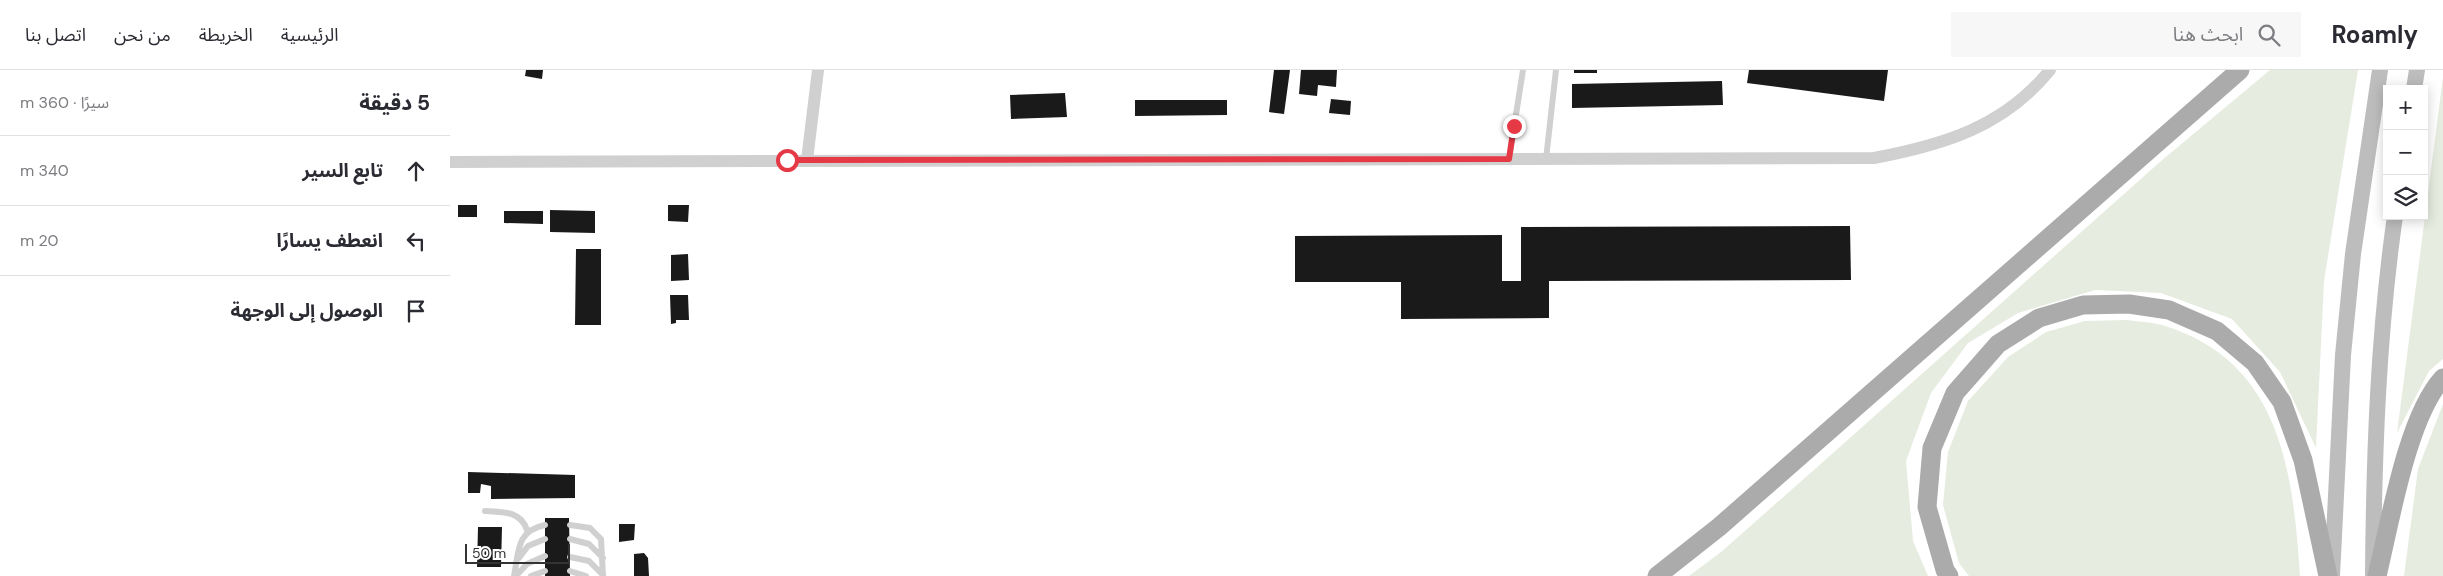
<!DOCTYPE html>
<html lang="ar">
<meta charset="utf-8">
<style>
body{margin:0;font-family:"DM Sans","Noto Sans Arabic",sans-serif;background:#f7f7f7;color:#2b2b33;direction:rtl}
.controls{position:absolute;right:15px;top:15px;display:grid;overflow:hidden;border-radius:0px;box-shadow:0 2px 12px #0003}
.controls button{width:45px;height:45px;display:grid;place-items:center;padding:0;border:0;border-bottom:1px solid #e1e1e2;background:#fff;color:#2b2b33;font:25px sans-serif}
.scale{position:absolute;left:15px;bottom:12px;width:105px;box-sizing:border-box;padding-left:5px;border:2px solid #333;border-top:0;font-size:14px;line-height:18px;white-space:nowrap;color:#333;-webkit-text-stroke:4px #fff;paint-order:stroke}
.stop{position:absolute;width:15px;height:15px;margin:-11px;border:4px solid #e63946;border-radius:50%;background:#fff}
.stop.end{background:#e63946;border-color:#fff;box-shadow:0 1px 5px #0008}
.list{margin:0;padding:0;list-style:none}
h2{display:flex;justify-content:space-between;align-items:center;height:65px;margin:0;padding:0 20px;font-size:21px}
h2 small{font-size:16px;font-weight:400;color:#7c7c81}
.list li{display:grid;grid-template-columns:32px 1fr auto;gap:15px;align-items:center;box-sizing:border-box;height:70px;padding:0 20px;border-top:1px solid #e1e1e2}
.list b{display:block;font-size:19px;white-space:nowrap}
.list em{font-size:16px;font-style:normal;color:#7c7c81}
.icon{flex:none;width:28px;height:28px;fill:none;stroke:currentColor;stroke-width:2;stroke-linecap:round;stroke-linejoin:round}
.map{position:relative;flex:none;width:1993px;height:506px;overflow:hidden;direction:ltr}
header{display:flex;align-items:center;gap:30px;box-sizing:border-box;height:70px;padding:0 25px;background:#fff;border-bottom:1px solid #e1e1e2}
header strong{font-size:24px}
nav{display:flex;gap:28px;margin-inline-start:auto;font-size:18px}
.search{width:350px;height:45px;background:#f7f7f7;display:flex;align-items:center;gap:12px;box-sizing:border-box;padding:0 18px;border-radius:0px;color:#7c7c81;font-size:19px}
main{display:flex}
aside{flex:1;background:#fff}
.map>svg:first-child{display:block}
</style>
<header>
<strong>Roamly</strong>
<div class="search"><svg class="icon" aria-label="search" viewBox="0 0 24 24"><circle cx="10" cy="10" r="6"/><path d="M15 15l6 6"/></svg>ابحث هنا</div>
<nav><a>الرئيسية</a><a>الخريطة</a><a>من نحن</a><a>اتصل بنا</a></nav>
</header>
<main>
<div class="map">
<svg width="1993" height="506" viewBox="0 0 1993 506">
<rect width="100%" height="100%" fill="#fff"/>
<path fill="#e6ecdf" d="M1820,0H1908L1874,211L1866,378L1830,302L1782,249L1711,223L1645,220L1568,243L1518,273L1481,323L1456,391L1463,471L1478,506H1239L1271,482L1374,391L1711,91Z
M1993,7V289L1979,301L1947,363Z
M1678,250C1690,252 1704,252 1715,256C1831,292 1843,402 1850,506H1519L1509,493L1493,435L1498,382L1518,331L1558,287L1596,262L1635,251Z
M1993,334V506H1954L1968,399Z"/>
<path fill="#1a1a1a" d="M76,0H93L92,9L75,6Z
M824,0H840L834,44L819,42Z
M851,0H887L886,17L868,15L867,26L849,24Z
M1124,0H1147V3H1124Z
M1299,0H1438L1434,31L1297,13Z
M1272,11L1273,35L1122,38V14Z
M615,23L617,47L561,49L560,25Z
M881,29L901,31L900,45L879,43Z
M685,30H777V45L685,46Z
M8,135H27V147H8Z
M218,135H239L238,152L218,151Z
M100,140L145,141V163L100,162Z
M54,141H93V154L54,153Z
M1400,156L1401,210L1099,211V248L951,249V212H845V166L1052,165V211H1071V157Z
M126,179H151V255H125Z
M238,184L239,210L221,211V185Z
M220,225H238L239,250H226V253L221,254Z
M18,402L125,405V428L41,429V416L31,414L30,423H18Z
M95,448H119L120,506H95Z
M169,454H185L184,470L169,472Z
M28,457H52L51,497H27Z
M194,483L198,488L199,506H184V484Z"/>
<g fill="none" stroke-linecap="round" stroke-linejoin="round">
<path stroke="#d0d0d0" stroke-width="6" d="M1059,89L1073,0
M1096,89L1106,0
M35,441C53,442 71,441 77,460
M120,455L140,458L151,469L153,506
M120,469L139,474L153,488
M120,487L139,491L153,505
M69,488L78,476L95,469
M120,501L136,506
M64,506C69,481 66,461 95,455
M66,506L77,494L95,486
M81,506L95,501"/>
<path stroke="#d0d0d0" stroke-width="12" d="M357,90L368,0
M0,92L1424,88C1493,75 1554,57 1600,0"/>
<path stroke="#bdbdbd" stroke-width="16" d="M1964,19L1967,0
M1923,504C1924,384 1928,265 1945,146
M1882,506L1893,285L1903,184L1930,0"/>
<path stroke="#ababab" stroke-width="19" d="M1207,506L1269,457L1790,0
M1499,506L1495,500L1477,437L1482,378L1505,323L1548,274L1589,248L1633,235L1679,234L1719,240L1767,261L1805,293L1832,332L1853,390L1878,506
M1927,506C1940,453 1957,347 1993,308"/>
</g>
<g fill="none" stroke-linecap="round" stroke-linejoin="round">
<path stroke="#e63946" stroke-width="6" d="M337,90L1059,89L1064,56"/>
</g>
</svg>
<div class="controls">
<button>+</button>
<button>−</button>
<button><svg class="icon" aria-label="layers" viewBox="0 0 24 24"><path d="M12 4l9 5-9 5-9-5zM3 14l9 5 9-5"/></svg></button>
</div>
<div class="scale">50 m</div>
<div class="stop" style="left:337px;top:90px"></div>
<div class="stop end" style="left:1064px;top:56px"></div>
</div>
<aside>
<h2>5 دقيقة<small>سيرًا · 360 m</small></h2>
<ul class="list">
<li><svg class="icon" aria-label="ahead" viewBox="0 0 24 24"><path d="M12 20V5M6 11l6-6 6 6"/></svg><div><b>تابع السير</b></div><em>340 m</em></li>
<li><svg class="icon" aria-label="left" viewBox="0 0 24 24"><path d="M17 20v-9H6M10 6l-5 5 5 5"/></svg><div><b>انعطف يسارًا</b></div><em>20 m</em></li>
<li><svg class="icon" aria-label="arrive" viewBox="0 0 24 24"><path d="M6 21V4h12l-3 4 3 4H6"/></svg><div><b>الوصول إلى الوجهة</b></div></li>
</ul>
</aside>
</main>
